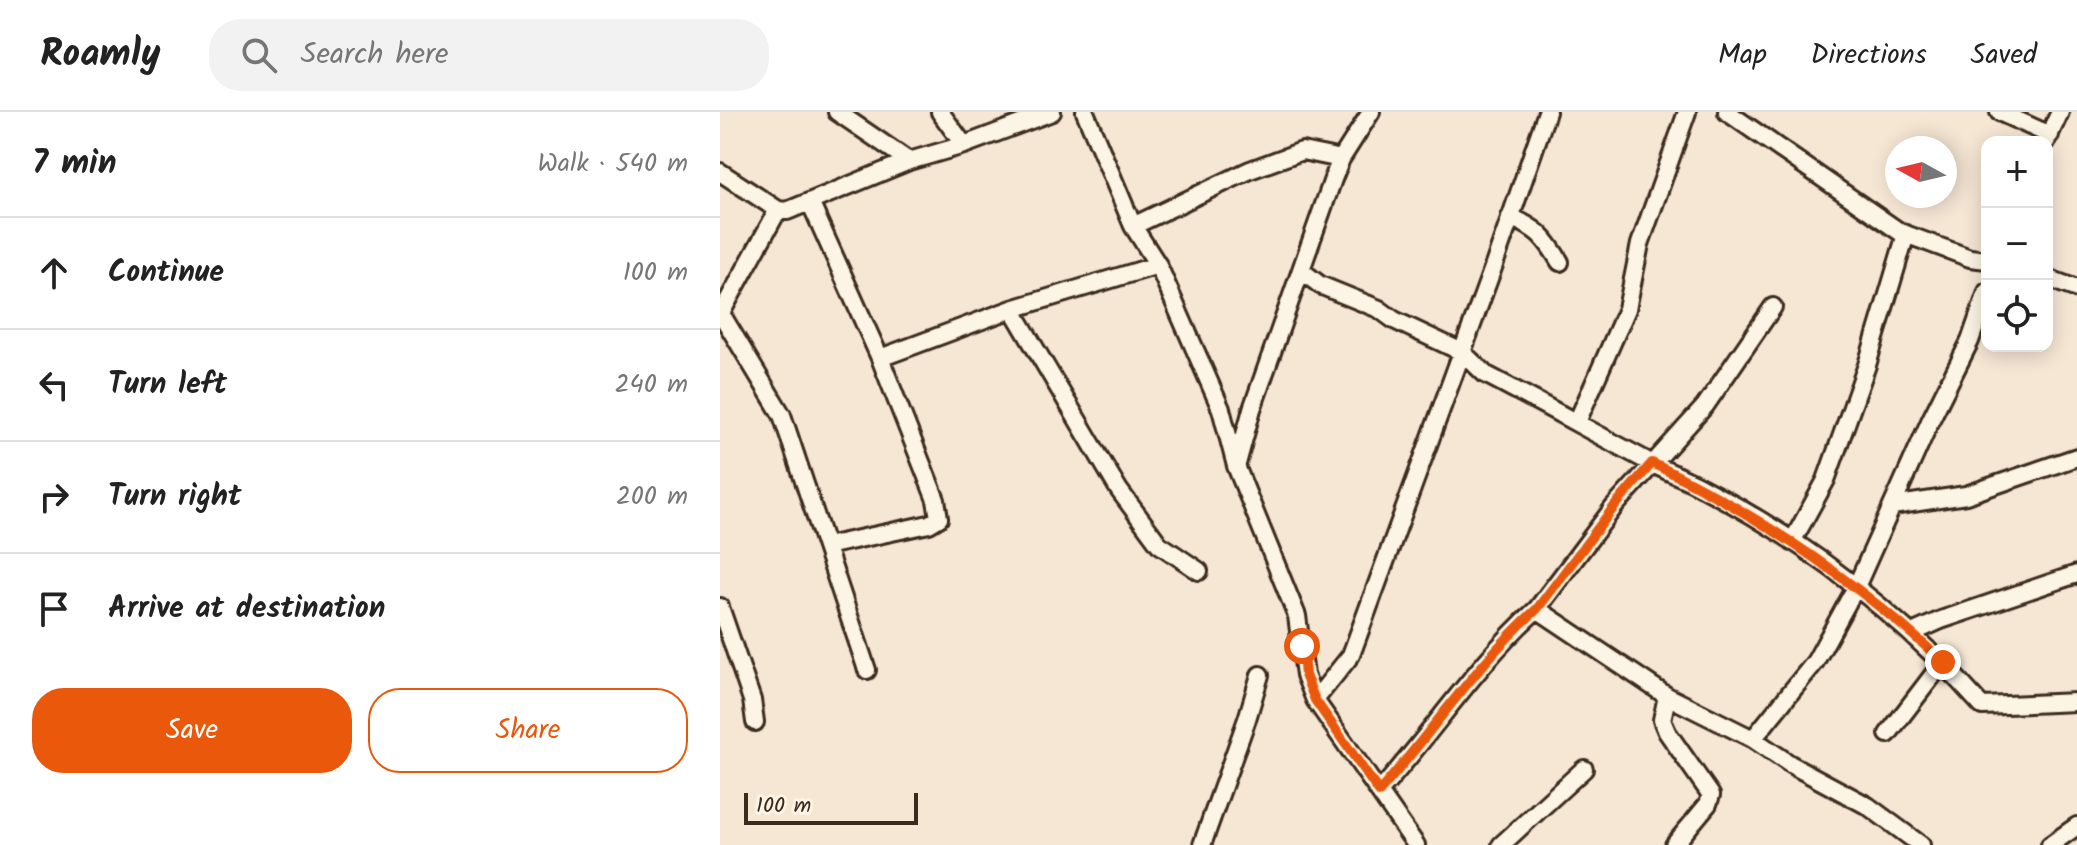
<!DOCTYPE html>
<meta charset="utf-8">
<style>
body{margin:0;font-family:Kalam,sans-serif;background:#f2f2f2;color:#222}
.controls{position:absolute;right:24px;top:24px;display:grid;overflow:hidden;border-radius:16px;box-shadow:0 4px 20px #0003}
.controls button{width:72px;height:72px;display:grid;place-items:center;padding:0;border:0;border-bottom:2px solid #e0e0e0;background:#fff;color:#222;font:40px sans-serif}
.compass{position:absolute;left:1165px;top:24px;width:72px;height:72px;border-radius:50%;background:#fff;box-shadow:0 4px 20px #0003;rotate:278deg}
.scale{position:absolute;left:24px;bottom:20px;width:174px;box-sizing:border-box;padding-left:8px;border:4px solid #3b2a1e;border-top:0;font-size:22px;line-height:28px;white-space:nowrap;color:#3b2a1e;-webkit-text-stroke:6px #fcf5e5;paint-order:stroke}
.stop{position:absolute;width:24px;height:24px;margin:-18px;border:6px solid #ea580c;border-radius:50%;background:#fff}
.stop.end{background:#ea580c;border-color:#fff;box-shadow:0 2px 8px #0008}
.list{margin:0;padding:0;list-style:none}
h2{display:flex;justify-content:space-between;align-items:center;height:104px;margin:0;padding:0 32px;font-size:34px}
h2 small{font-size:26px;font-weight:400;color:#767676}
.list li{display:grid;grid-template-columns:52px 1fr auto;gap:24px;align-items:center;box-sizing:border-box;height:112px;padding:0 32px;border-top:2px solid #e0e0e0}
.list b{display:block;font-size:30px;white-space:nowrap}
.list em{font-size:26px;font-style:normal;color:#767676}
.actions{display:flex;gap:16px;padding:24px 32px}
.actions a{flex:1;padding:18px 0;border:2px solid #ea580c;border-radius:32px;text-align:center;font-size:28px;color:#ea580c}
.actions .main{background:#ea580c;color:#fff}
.icon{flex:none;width:44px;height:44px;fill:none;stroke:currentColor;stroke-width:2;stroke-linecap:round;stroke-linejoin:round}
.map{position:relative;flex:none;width:1357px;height:733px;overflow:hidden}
header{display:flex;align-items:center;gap:48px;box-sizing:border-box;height:112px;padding:0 40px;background:#fff;border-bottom:2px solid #e0e0e0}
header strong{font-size:38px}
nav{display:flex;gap:44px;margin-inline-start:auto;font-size:28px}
.search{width:560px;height:72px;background:#f2f2f2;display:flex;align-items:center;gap:20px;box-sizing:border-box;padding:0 28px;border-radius:32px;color:#767676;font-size:30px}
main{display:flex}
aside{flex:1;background:#fff}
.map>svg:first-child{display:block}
</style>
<header>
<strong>Roamly</strong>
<div class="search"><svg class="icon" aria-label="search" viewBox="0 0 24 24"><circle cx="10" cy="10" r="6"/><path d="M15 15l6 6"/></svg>Search here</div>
<nav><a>Map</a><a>Directions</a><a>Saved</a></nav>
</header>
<main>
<aside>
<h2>7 min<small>Walk · 540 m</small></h2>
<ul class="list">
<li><svg class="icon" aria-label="ahead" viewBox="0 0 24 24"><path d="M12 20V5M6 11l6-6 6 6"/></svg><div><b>Continue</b></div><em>100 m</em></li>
<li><svg class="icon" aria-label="left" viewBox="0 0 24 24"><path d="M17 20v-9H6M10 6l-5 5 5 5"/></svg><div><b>Turn left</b></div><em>240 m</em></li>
<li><svg class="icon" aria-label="right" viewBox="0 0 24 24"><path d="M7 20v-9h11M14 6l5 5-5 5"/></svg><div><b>Turn right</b></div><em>200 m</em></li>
<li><svg class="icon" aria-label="arrive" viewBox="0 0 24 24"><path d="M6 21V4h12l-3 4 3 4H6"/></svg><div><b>Arrive at destination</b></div></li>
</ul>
<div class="actions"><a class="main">Save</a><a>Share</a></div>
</aside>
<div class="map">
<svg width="1357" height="733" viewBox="0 0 1357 733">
<rect width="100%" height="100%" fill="#f6e6d4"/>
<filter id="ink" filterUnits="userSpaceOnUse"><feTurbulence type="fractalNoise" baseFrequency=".0125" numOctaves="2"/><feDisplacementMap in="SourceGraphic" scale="16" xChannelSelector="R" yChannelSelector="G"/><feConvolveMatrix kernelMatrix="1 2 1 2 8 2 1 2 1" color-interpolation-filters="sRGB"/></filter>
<g filter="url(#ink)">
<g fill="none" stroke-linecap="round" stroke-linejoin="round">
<defs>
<path id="minor" d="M117,0L189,49
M220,0L244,33
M365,0L413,114L438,153L501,297L516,354L577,504L585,563L595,588L696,733
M1007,0L1180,120L1250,146L1267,148
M1279,0L1330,23
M1326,30L1340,0
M0,60L58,98
M90,90L160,246L216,388L219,406L209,412L106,434
M790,105C817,116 825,125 840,150
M413,114L530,58L582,39L621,47
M582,159L600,173L659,197L674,208L742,240L765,262C821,291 876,322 931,351C948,360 965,366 981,375C1087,430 1183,505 1262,594L1357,590
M1327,166L1357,177
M292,197L399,378L439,432L479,459
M0,200L62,303L147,558
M0,203L58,98L67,99L189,49L244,33L332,0
M160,246L292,197L438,153
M857,310L907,197L920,132L967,0
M517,352L532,297L613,67L621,47L651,0
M1172,394L1246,383L1357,345
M1072,430L1106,368L1147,253L1186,122
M0,495L32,588L35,610
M817,497L947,584L1033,627L1070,652L1148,694L1201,733
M1192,521L1221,508L1357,462
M947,584L942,608L947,620L991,683L988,692L954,733
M595,588L631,543L774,153L827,0
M1168,622L1223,550
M1033,627L1095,550L1136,475L1211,307L1250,229L1267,180
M659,680C713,620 757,551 817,497L894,395L985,294L1053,195
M482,733L527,607L540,563
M781,733L864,657
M1330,733L1357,714"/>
</defs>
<use href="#minor" stroke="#3b2a1e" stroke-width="22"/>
<use href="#minor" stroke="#fcf5e5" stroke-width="16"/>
</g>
</g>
<g fill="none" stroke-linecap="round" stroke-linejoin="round" filter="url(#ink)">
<path stroke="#ea580c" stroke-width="10" d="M582,534L585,563L595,588L659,680C712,620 757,551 817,497L894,395L932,351C1039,403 1137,469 1223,550"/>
</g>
</svg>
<div class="controls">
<button>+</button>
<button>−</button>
<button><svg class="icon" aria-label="locate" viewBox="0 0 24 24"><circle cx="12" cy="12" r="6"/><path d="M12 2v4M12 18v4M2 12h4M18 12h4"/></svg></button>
</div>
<svg class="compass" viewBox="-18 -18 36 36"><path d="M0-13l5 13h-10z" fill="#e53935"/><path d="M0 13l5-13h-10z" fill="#767676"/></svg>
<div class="scale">100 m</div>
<div class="stop" style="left:582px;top:534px"></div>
<div class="stop end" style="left:1223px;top:550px"></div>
</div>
</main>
